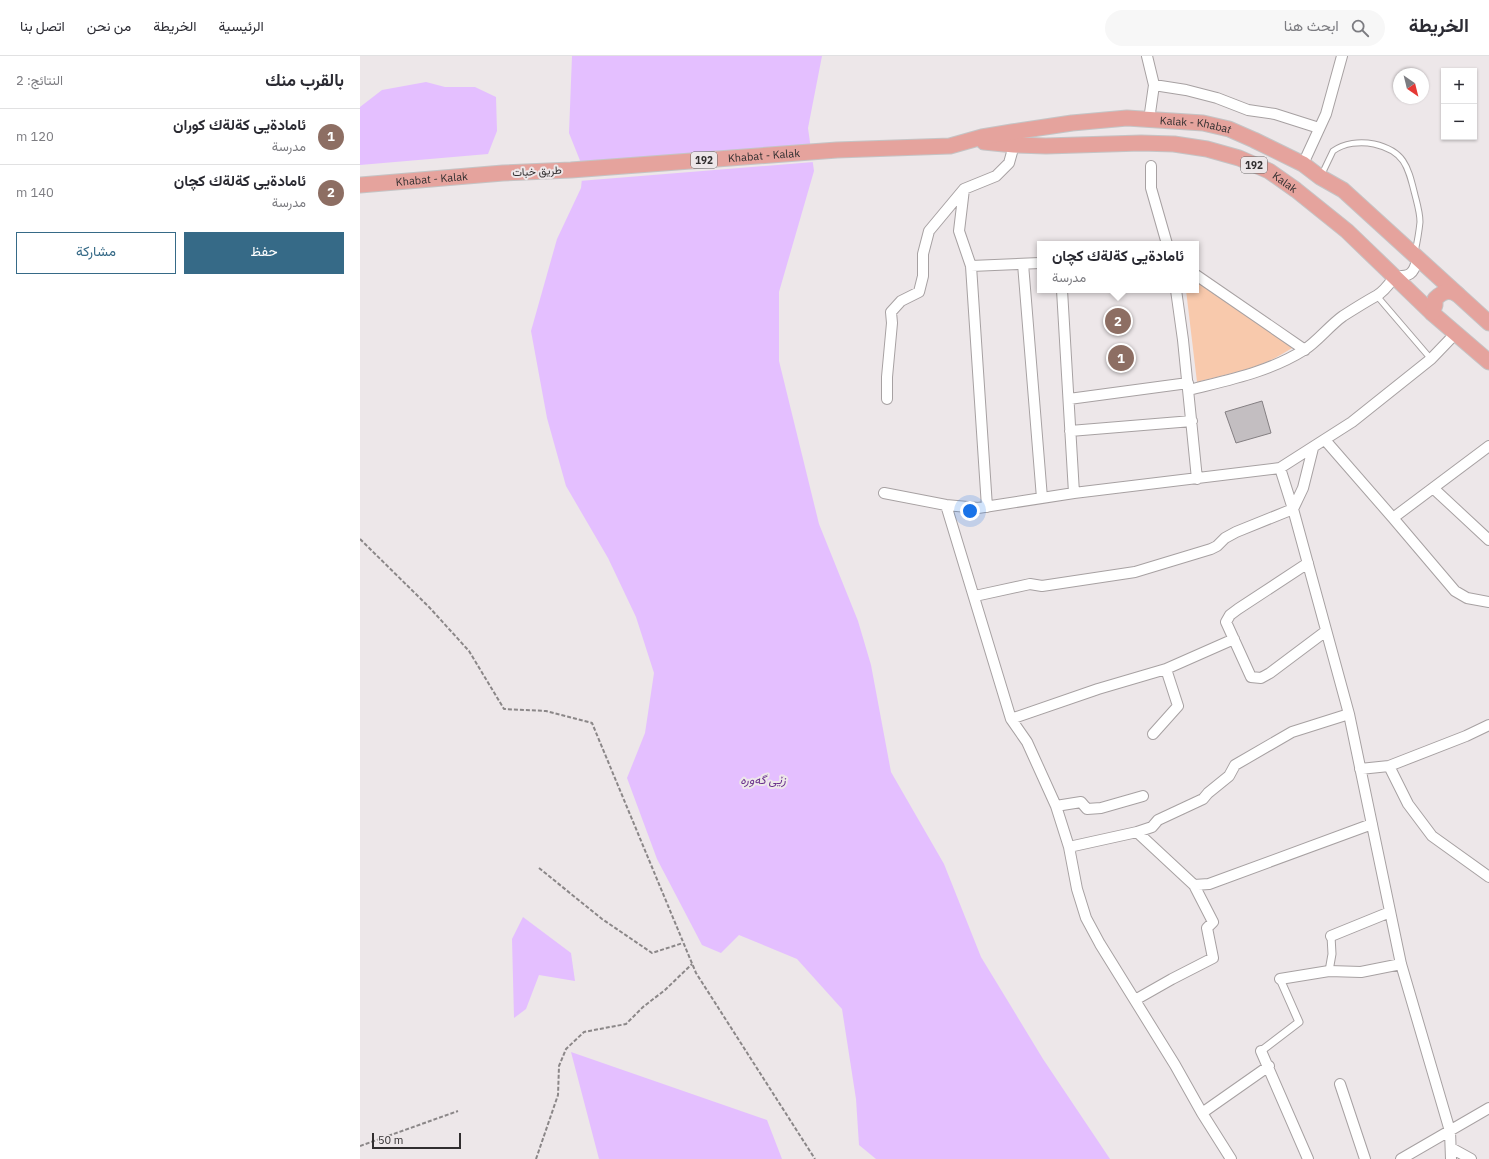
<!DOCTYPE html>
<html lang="ar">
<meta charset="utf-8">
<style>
body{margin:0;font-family:"IBM Plex Sans",Vazirmatn,sans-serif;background:#f7f7f7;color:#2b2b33;direction:rtl}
.controls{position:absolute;right:12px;top:12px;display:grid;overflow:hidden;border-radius:0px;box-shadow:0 1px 3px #0004}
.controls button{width:36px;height:36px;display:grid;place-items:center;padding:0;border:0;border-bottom:1px solid #e1e1e2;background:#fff;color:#2b2b33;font:20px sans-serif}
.compass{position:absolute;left:1033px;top:12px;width:36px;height:36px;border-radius:50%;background:#fff;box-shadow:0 1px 3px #0004;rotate:145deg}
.scale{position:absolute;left:12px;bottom:10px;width:89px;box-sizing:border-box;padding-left:4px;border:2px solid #312e2f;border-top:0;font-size:11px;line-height:14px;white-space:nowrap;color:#312e2f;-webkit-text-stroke:3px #ede7e9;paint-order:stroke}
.you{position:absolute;left:610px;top:455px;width:14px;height:14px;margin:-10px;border:3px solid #fff;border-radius:50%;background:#1a73e8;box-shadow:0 0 0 6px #1a73e833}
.badge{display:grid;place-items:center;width:26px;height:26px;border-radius:50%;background:#366a87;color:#fff;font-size:13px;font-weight:700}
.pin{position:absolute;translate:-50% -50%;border:2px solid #fff;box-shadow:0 1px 4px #0006}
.popup{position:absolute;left:677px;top:185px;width:162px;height:52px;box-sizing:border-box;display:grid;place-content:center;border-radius:0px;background:#fff;filter:drop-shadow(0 1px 3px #0005);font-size:13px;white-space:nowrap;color:#7c7c81}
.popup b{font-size:15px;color:#2b2b33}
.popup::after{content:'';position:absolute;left:50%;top:100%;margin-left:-8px;border:8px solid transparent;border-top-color:#fff}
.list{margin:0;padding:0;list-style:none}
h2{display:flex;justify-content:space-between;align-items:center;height:52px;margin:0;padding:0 16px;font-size:17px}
h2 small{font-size:13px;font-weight:400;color:#7c7c81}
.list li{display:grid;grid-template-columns:26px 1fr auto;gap:12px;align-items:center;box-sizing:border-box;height:56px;padding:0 16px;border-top:1px solid #e1e1e2}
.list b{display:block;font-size:15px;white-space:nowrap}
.list p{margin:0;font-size:13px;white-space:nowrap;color:#7c7c81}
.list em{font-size:13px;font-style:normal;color:#7c7c81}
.actions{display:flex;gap:8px;padding:12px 16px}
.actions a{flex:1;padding:9px 0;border:1px solid #366a87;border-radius:0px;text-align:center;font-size:14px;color:#366a87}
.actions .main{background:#366a87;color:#fff}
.icon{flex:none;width:22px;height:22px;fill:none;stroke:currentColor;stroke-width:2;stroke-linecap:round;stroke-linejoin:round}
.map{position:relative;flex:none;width:1129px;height:1103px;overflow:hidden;direction:ltr}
header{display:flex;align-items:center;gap:24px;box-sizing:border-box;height:56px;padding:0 20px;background:#fff;border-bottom:1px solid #e1e1e2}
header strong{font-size:19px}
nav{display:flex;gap:22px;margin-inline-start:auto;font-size:14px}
.search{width:280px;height:36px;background:#f7f7f7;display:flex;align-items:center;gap:10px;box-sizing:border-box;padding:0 14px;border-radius:22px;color:#7c7c81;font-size:15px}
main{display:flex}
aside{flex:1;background:#fff}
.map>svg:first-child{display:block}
</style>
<header>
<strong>الخريطة</strong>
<div class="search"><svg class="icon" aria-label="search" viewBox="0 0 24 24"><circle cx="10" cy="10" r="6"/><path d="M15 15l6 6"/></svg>ابحث هنا</div>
<nav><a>الرئيسية</a><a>الخريطة</a><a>من نحن</a><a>اتصل بنا</a></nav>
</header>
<main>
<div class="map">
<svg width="1129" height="1103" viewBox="0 0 1129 1103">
<rect width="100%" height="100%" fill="#ede7e9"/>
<path fill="#f8c9ac" d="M836,220L937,289C930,293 923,298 915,302C891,314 863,319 837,326L826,234H836Z"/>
<path fill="#e4bfff" d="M212,0H462L448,72L454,115L419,236V305L459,468L498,565L511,609L531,716L584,808L621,901L683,1003L750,1103H516L499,1089L496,1043L482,953L437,903L379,879L361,897L342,889L297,803L267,722L285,677L294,617L276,561L248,502L206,430L187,362L171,275L197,183L221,132L223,112L209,77Z
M66,26L85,31H115L136,41L137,75L128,98L0,109V51L22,34Z
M163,861L211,897L215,925L179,919L166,953L154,962L152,883Z
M211,996L407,1064L422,1103H239Z"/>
<path fill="#ede7e9" d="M453,96L454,106L219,125L221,113Z"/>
<path fill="#c3bec1" stroke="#847f82" d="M902,345L911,377L876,387L865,356Z"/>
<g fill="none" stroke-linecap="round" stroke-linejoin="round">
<defs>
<path id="service" d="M961,120L973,95C984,87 1000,85 1014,88C1045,95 1048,111 1055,139C1057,147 1060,157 1060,166C1059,176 1057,187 1055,196
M1017,240L1071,303"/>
<path id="pedestrian" d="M969,915L972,898L971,880
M901,995L939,966L920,923"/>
<path id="minor" d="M787,0L794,29L789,64
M794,29L826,34L857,42L888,54L915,58L959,72
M943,108L966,58L982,0
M791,110V132L807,188
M663,208L682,442
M611,210L680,207
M836,219L945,294
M702,234L714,437
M816,234L823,284L837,423
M829,334C868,324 909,316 944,294C957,286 969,270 983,260C994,253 1005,246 1016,240C1024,236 1030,227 1035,220C1049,221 1054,218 1057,204L1055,199
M527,343V321L532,267L531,256L541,245L559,236L563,220V198L569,175L604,133
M709,343L828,327
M710,375L832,365
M965,384L1033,462L1095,535L1107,542L1129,546
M1073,432L1129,484
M524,437L586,449L618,452L714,437L920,412
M586,449L651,663L667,686L696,750L709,791L717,833L726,862L740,888L815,1009L842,1057L871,1103
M627,451L611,210L599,175L604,133L636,120L649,107L654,89
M1033,462L1129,390
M948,507L878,553L870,559L866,566L891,621L901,622L910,617L966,575
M615,540L670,528L682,530L775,516L851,493L857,490L865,482L876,476L933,453L943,432L953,392
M651,663L738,633L806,613L874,583
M793,678L818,650L806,613
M1029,710L1048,748L1072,780L1129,821
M1000,713L1029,710L1106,680L1129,669
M696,750L721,746L727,753L741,752L783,740
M777,776L792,771L798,764L843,743L848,737L869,720L875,709L932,676L989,658
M709,791L777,776L834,829L849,828L1012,768
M971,880L1030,856
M920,923L969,915L1001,916L1041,908
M775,944L812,923L853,902L847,872L853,866L834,829
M901,995L948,1103
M980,1028L1005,1103
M842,1057L909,1010
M1091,1092L1111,1103
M1041,1103L1129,1052
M1091,1103L1090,1075L1041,908L989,658L933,453L920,412L992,366L1071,303L1096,277"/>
<g id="primary">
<path id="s1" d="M624,86L654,89L686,90L781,87L814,88L847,93L879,102L909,115L936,134L987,175L1072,257L1129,306"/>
<path id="s2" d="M0,129L143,117L211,114L477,94L590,90L622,81L652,76L712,67L767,62L843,67L869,73L894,84L943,108L960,121L983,134L1129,267"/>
<path d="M1072,257L1075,249V243C1082,236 1088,233 1097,238"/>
</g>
</defs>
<use href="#service" stroke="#a7a1a2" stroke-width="7"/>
<use href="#pedestrian" stroke="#a7a1a2" stroke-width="9"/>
<use href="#minor" stroke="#a7a1a2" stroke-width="12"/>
<use href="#primary" stroke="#c5c4c5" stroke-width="17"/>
<path stroke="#8b8788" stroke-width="2" stroke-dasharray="4 2" stroke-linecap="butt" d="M0,483L69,551L109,595L144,653L186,655L232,667L336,917L455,1103
M179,812L242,863L292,897L323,887
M0,1090L98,1055
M176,1103L198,1039L199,1010L206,993L224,976L266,968L283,951L305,934L332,908"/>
<use href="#service" stroke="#fff" stroke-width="5"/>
<use href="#pedestrian" stroke="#fff" stroke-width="7"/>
<use href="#minor" stroke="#fff" stroke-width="10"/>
<use href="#primary" stroke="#e5a39d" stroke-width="15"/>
</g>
<g text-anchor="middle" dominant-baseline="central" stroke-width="4" stroke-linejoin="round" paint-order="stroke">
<g fill="#ede7e9" stroke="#696667" stroke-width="1">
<rect x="331" y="96" width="26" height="16" rx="3"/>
<rect x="881" y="101" width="26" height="16" rx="3"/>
</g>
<g font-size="10" font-weight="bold" fill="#312e2f">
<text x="344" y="104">192</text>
<text x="894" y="109">192</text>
</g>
<g font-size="11" fill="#312e2f" stroke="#ede7e9">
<text stroke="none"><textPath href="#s2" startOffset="840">Kalak - Khabat</textPath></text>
<text stroke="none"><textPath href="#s2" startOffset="405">Khabat - Kalak</textPath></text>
<text transform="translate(177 115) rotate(-3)">طريق خبات</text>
<text stroke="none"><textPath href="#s2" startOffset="72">Khabat - Kalak</textPath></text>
<text stroke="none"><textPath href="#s1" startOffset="309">Kalak</textPath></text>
</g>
<g font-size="12" font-style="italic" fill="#6b328d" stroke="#ede7e9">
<text x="403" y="723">زێی گەورە</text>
</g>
</g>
</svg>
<div class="controls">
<button>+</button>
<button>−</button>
</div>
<svg class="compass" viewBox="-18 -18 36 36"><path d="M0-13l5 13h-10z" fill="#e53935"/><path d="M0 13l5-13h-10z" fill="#7c7c81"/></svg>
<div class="scale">50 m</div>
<div class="you"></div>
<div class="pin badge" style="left:761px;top:302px;background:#8d6e63">1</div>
<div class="pin badge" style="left:758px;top:265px;background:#8d6e63">2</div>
<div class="popup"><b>ئامادةيى كةلةك كچان</b>مدرسة</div>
</div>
<aside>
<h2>بالقرب منك<small>النتائج: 2</small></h2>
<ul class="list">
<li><span class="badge" style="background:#8d6e63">1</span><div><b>ئامادةيى كةلةك كوران</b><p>مدرسة</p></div><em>120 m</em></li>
<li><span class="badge" style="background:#8d6e63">2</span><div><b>ئامادةيى كةلةك كچان</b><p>مدرسة</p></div><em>140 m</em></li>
</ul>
<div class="actions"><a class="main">حفظ</a><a>مشاركة</a></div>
</aside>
</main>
